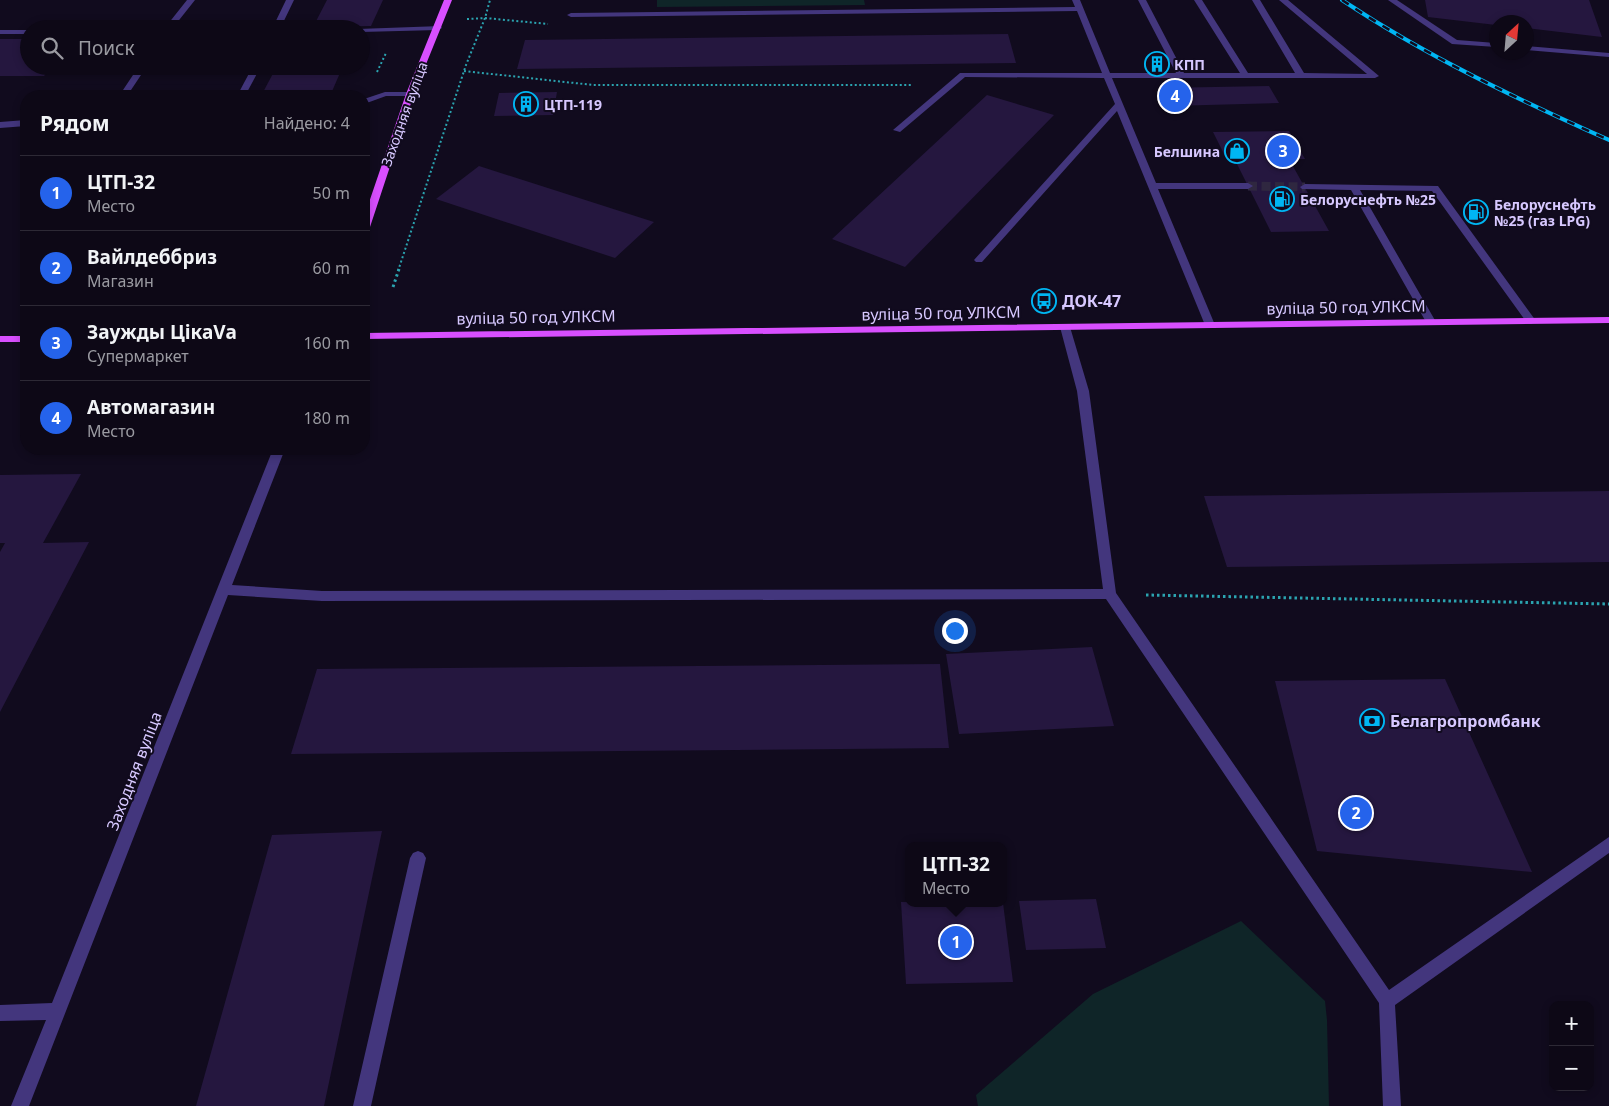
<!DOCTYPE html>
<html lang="ru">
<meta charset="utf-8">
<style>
body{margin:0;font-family:"Noto Sans",sans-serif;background:#16111f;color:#f1f3f6}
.controls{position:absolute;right:15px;bottom:15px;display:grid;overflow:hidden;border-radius:10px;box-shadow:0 2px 8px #0003}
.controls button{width:45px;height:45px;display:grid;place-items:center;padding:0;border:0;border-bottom:1px solid #2d2935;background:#0d0816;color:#f1f3f6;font:25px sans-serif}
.compass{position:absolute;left:1489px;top:15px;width:45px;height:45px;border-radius:50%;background:#0d0816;box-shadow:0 2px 8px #0003;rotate:26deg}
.you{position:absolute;left:954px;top:630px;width:18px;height:18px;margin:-12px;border:4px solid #fff;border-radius:50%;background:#1a73e8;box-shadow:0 0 0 8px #1a73e833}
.badge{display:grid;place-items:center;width:32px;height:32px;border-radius:50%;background:#2563eb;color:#fff;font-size:16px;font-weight:700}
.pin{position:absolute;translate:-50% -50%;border:2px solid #fff;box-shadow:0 1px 5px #0006}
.popup{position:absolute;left:905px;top:842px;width:102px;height:65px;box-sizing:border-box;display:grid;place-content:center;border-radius:10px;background:#0d0816;filter:drop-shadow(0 1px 4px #0005);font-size:16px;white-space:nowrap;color:#9a9aa1}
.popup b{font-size:19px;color:#f1f3f6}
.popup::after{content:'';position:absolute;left:50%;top:100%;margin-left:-10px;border:10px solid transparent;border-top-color:#0d0816}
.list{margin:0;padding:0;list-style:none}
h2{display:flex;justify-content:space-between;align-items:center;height:65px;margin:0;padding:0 20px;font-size:21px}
h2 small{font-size:16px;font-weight:400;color:#9a9aa1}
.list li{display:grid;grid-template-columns:32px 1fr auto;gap:15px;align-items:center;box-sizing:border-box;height:75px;padding:0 20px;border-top:1px solid #2d2935}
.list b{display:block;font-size:19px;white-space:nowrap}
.list p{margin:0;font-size:16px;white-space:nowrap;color:#9a9aa1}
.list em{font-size:16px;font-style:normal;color:#9a9aa1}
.icon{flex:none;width:28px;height:28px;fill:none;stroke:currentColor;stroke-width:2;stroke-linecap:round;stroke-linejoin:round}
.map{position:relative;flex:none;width:1609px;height:1106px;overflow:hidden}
.search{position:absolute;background:#0d0816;box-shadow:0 2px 8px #0003;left:20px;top:20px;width:350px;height:55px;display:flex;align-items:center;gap:12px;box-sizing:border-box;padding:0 18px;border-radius:28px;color:#9a9aa1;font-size:19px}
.panel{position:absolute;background:#0d0816;box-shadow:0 2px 8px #0003;left:20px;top:90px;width:350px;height:365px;border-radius:20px}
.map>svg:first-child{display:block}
</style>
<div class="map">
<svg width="1609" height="1106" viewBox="0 0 1609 1106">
<rect width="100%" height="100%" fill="#110b1e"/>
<path fill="#0f2528" d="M657,0H864L865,5L657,7Z
M1241,921L1325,1001L1327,1020L1329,1106H978L976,1095L1093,994Z"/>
<path fill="#25173f" d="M327,0H383L371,26L313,27Z
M1425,0H1589L1602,37L1526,28V22H1496V25L1428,17Z
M1008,34L1016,63L517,69L525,40Z
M0,39H29V66H75L73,69H50L44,76H0Z
M1146,61H1165L1169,67L1150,68Z
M277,66H343L330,96H261Z
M1269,86L1279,103L1170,106L1160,88Z
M557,92L553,115L494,116L499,93Z
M987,95L1054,115L905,267L832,239Z
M1289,131L1305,159H1289L1329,231L1271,232L1235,160H1227L1213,132Z
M479,166L654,222L615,258L436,199Z
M81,474L43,543L89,542L0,712V552L5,543H0V475Z
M1609,491V562L1227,567L1204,496Z
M1092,647L1114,726L959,734L946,654Z
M940,664L949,748L291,754L317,669Z
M1445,679L1532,872L1317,851L1275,681Z
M382,831L324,1106H196L272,835Z
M1096,899L1106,948L1026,950L1019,901Z
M901,902L1003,903L1013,982L906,984Z"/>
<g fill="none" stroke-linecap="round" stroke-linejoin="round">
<path stroke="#2f2740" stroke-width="9" stroke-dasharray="9 4.5" stroke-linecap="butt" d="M1248,186L1305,187"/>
<path stroke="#2ba4b0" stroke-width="2" stroke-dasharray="2 2.5" stroke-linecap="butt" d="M467,19L485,18L548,24
M464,71L593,85H912
M377,72L386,53
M398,271L466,65L485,18L490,0"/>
<path stroke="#2ba4b0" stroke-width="3" stroke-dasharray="2.5 3" stroke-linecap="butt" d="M393,287L399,269
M1146,595L1609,604"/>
<path fill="#43367d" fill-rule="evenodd" d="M187,0H195L172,29H164Z
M286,0H294L280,29H272Z
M1072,0H1080L1110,73H1176L1138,0H1146L1184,73H1240L1194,0H1202L1248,73H1295L1252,0H1260L1304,73L1367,74L1279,0H1288L1379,76L1375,78H1112L1156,183H1248L1253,186L1248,189H1158L1215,325L1214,327L1210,328L1205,325L1117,111L982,262H976L974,260L1115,104L1104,78L965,77L900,132L893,130L960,73H1102L1077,11L571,17L567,15L571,13L1075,7Z
M1388,0H1397L1457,40L1496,43V47L1452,44Z
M441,26L442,28L438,30L361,32V29H358Z
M0,30H29V34H0Z
M1526,46L1609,53V57L1526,50Z
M139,66H147L127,96H119Z
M253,66H261L245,96H237Z
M385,92H410L414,94L410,96H386L364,104V99Z
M26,120V126L0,128V122Z
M1305,184L1438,186L1536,321L1531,324L1527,323L1432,191L1360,190L1436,322L1431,325L1426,322L1351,190L1302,189L1300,187Z
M1065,324L1070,327L1089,391L1116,593L1389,990L1609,837V853L1395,1005L1401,1106H1383L1379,1003L1106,599L322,601L228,595L29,1106H11L46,1020L0,1021V1005L52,1003L273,449H285L232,585L322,591L1103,589L1077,391L1060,327Z
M418,851L423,853L426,858L371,1106H353L410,858L413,853Z"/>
<path fill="#d84fff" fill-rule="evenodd" d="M444,0H452L414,94L369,230L364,233V217L406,94Z
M1609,317V323L364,339V333Z
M0,336H26V342H0Z"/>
<defs>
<path id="rail" d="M1342,0C1426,56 1517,99 1609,140"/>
</defs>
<use href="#rail" stroke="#00b6f3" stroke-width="4"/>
<use href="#rail" stroke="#110b1e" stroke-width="2.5" stroke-dasharray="8" stroke-linecap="butt"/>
</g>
<defs>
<symbol id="building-ring" viewBox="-11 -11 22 22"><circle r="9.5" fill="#110b1e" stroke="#00b6f3" stroke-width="1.5"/><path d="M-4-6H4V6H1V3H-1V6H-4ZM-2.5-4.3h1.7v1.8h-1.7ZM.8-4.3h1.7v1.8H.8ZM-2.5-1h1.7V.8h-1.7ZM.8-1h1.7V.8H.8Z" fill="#00b6f3"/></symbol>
<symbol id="shop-ring" viewBox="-11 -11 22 22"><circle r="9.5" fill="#110b1e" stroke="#00b6f3" stroke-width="1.5"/><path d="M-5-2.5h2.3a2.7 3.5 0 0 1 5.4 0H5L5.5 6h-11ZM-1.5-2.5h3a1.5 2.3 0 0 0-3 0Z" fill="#00b6f3"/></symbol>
<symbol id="fuel-ring" viewBox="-11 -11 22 22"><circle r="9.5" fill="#110b1e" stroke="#00b6f3" stroke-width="1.5"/><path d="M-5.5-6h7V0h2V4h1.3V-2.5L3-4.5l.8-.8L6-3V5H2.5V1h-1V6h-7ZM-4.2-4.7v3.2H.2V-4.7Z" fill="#00b6f3"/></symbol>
<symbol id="bus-ring" viewBox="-11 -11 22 22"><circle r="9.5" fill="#110b1e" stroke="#00b6f3" stroke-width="1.5"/><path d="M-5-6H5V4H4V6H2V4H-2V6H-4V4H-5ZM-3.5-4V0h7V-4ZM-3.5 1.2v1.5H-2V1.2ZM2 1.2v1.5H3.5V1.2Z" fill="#00b6f3"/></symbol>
<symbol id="bank-ring" viewBox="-11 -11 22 22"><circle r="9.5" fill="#110b1e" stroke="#00b6f3" stroke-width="1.5"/><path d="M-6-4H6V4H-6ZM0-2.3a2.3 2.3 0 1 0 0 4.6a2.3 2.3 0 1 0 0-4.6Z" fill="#00b6f3"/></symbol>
</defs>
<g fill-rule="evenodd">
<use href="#building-ring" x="1143" y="50" width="28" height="28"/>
<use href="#building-ring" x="512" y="90" width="28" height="28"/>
<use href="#shop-ring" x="1223" y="137" width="28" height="28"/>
<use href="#fuel-ring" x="1268" y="185" width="28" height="28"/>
<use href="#fuel-ring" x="1462" y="198" width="28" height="28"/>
<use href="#bus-ring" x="1030" y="287" width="28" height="28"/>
<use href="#bank-ring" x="1358" y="707" width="28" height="28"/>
</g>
<g text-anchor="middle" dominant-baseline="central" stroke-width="4" stroke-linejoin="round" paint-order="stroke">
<g font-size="14" font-weight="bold" fill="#d7c8ff" stroke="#110b1e" text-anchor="start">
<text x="1174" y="64">КПП</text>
<text x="544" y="104">ЦТП-119</text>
<text x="1220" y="151" text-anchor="end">Белшина</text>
<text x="1300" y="199">Белоруснефть №25</text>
<text x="1494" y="204">Белоруснефть<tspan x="1494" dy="16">№25 (газ LPG)</tspan></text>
</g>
<g font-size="14" fill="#d7c8ff" stroke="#110b1e">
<text transform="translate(404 114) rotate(-70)">Заходняя вуліца</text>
</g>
<g font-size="16" font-weight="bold" fill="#d7c8ff" stroke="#110b1e" text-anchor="start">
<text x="1062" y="301">ДОК-47</text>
<text x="1390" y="721">Белагропромбанк</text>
</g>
<g font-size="16" fill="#d7c8ff" stroke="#110b1e">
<text transform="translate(1346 307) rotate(-1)">вуліца 50 год УЛКСМ</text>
<text transform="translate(941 313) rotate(-1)">вуліца 50 год УЛКСМ</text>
<text transform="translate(536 317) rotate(-1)">вуліца 50 год УЛКСМ</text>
<text transform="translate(134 771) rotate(-69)">Заходняя вуліца</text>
</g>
</g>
</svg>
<div class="controls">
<button>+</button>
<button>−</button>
</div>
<svg class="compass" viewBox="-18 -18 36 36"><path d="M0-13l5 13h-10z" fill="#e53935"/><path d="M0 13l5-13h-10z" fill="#9a9aa1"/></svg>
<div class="you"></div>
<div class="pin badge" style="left:956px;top:942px">1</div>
<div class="popup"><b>ЦТП-32</b>Место</div>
<div class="pin badge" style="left:1356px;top:813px">2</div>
<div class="pin badge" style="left:1283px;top:151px">3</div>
<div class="pin badge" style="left:1175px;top:96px">4</div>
<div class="search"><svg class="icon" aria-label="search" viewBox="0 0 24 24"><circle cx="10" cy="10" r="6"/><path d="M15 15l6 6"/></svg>Поиск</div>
<section class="panel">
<h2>Рядом<small>Найдено: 4</small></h2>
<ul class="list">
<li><span class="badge">1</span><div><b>ЦТП-32</b><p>Место</p></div><em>50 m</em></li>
<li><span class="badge">2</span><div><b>Вайлдеббриз</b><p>Магазин</p></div><em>60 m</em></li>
<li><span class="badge">3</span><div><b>Заужды ЦікаVа</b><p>Супермаркет</p></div><em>160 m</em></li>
<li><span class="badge">4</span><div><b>Автомагазин</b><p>Место</p></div><em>180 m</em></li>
</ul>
</section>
</div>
